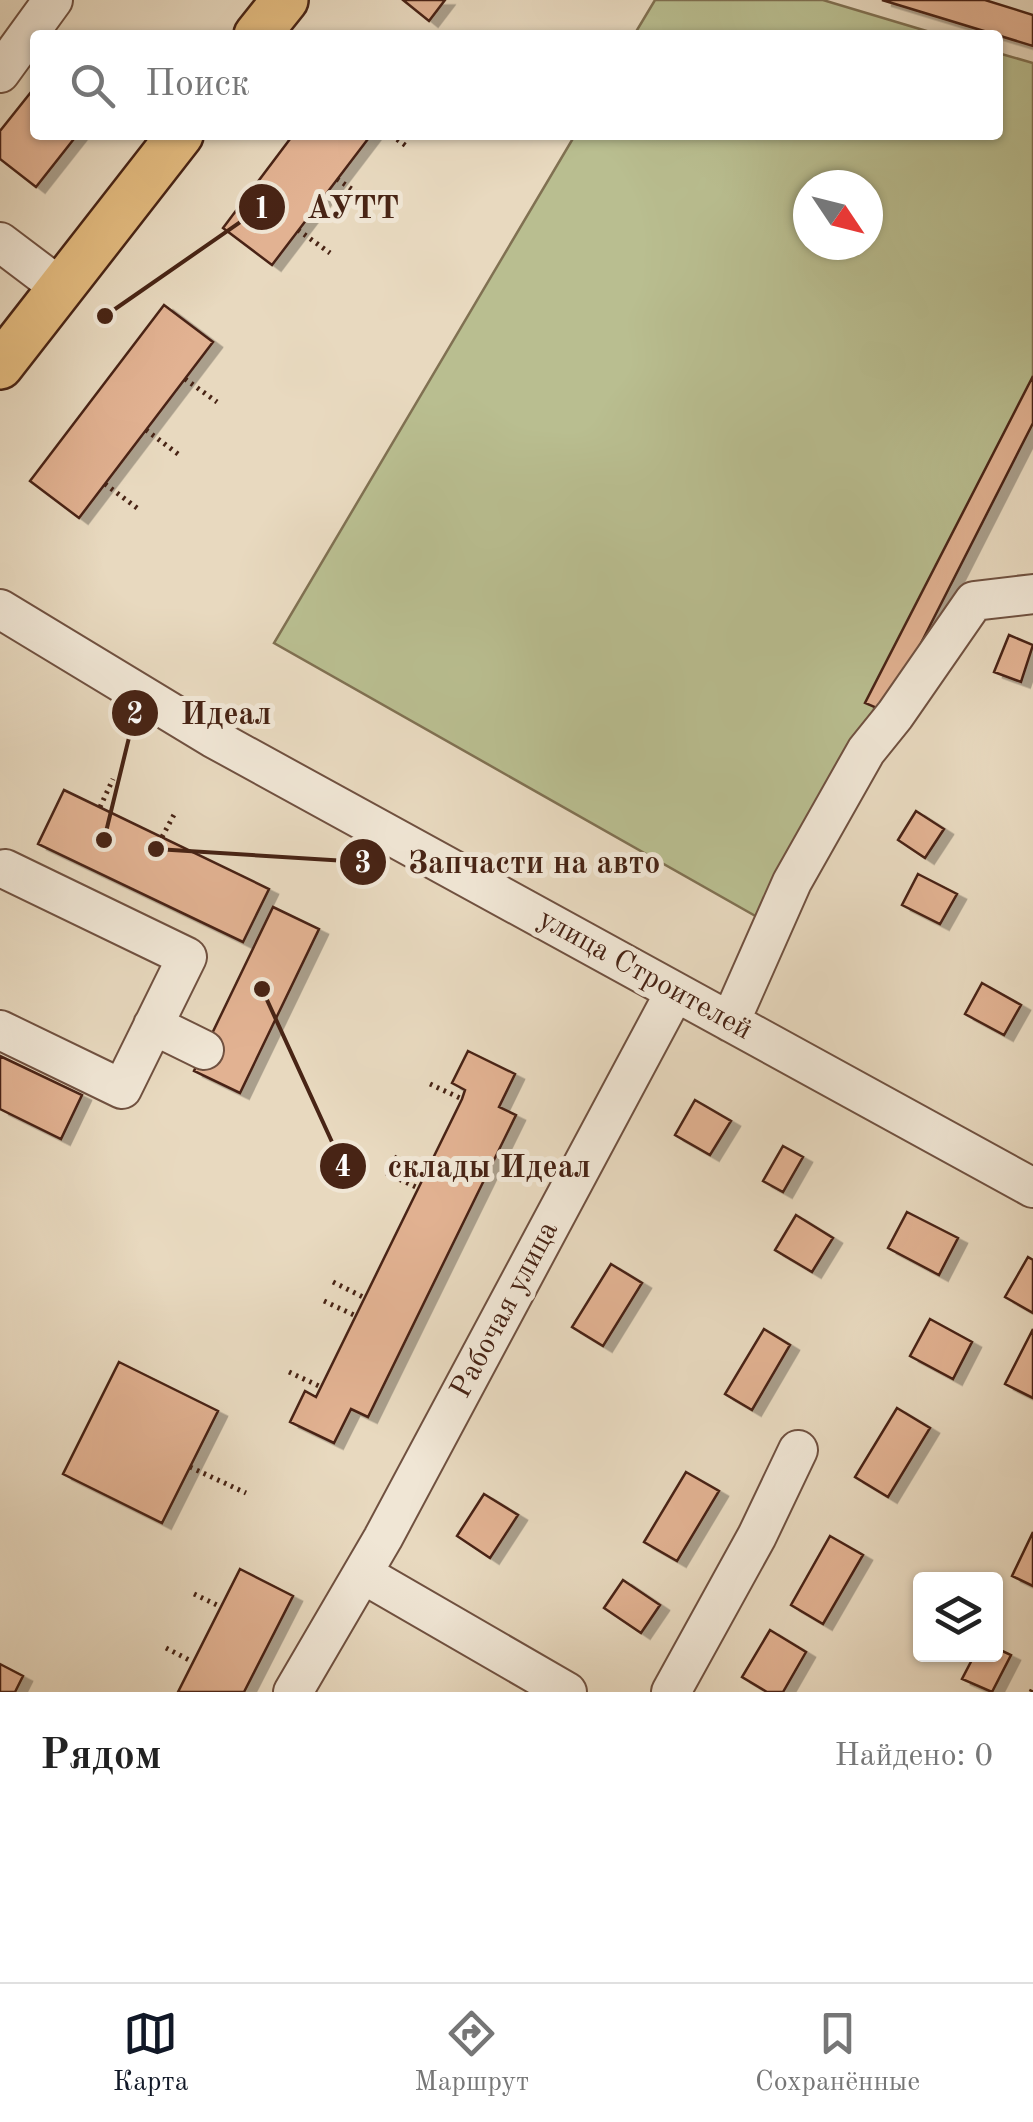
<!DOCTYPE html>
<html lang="ru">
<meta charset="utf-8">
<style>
body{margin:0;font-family:"Old Standard TT",serif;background:#f2f2f2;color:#222}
.controls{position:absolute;right:30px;bottom:30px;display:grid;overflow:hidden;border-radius:10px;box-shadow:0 2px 8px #0004}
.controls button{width:90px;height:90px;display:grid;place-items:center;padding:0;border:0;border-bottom:2px solid #e0e0e0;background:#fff;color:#222;font:50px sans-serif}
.compass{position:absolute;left:793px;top:170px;width:90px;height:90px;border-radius:50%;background:#fff;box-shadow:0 2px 8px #0004;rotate:125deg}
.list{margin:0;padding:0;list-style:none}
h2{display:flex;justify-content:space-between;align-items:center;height:130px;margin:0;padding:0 40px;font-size:42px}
h2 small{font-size:32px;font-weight:400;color:#767676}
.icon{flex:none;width:55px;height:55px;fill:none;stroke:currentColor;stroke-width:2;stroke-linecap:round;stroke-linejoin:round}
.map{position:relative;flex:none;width:1033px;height:1692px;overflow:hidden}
.search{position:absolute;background:#fff;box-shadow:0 2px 8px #0004;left:30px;right:30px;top:30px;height:110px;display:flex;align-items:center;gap:25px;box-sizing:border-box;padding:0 35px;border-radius:10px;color:#767676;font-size:38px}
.sheet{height:290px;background:#fff}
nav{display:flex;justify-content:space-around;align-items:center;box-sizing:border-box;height:140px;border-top:2px solid #e0e0e0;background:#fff;font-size:28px;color:#767676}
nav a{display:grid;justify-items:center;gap:5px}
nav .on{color:#111827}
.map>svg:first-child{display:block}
</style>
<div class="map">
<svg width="1033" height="1692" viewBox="0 0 1033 1692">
<defs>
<filter id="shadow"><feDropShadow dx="9" dy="5.5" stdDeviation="0" flood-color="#0004"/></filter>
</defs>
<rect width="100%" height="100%" fill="#e8d9bf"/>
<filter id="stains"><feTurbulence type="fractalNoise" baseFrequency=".002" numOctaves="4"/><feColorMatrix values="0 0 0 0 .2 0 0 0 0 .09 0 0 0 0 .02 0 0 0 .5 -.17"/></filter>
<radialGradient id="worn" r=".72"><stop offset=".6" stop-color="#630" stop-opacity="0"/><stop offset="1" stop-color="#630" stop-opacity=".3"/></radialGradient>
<path fill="#b9be90" stroke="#807152" stroke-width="2.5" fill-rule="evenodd" d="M655,0H823L940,35H634Z
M998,53L1033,63V405L766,922L274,643L575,135H998ZM808,185H868V245H808Z"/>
<path fill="#e2b292" stroke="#482415" stroke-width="2.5" filter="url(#shadow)" d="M403,0H445L429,21Z
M882,0H985L1033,15V46Z
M35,87V135H77L36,187L0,159V131Z
M293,135H371L272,265L223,228Z
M164,305L213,342L79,518L30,481Z
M1033,376V423L886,712L865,703Z
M1009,635L1033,645L1021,682L994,672Z
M64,790L269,889L243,942L38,844Z
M916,811L944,829L925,858L898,840Z
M918,874L957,894L940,924L902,905Z
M273,907L319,929L240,1093L194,1071Z
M982,983L1021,1005L1004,1035L965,1014Z
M468,1051L515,1074L499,1107L516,1115L368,1417L351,1409L334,1443L290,1422L305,1391L316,1397L462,1099L465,1090L452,1083Z
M0,1056L82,1095L61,1139L0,1109Z
M695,1100L731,1121L710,1155L675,1135Z
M783,1146L803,1157L783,1192L763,1181Z
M907,1212L958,1238L939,1275L888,1248Z
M796,1215L833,1238L812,1272L775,1250Z
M1028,1257L1033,1260V1313L1005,1297Z
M611,1264L642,1283L603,1346L572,1327Z
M930,1319L972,1342L953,1379L910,1356Z
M764,1329L790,1345L752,1410L725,1394Z
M1033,1329V1398L1005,1384Z
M119,1362L218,1411L162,1523L63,1474Z
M897,1408L930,1428L888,1497L855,1477Z
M686,1472L719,1491L677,1561L644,1542Z
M484,1494L518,1515L490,1558L457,1536Z
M1033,1532V1586L1012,1576Z
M830,1536L863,1555L823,1624L791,1605Z
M240,1569L293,1596L244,1692H178Z
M623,1580L660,1605L641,1633L604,1608Z
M770,1630L806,1652L783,1692H767L742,1677Z
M996,1648L1011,1655L992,1692L962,1679L975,1654H996Z
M0,1664L23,1676L15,1692H0Z"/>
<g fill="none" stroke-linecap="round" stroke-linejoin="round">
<defs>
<path id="minor" d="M0,73L53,0
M0,242L61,288
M0,609L213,738L1033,1188
M730,1022L792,882L866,751L895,715L974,601L1033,594
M153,1025L204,1050
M0,1030L122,1089L187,957L5,869
M363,1574L567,1692
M293,1692L383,1538L675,992
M671,1692L757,1536L798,1450"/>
<path id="major" d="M257,35L285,0
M0,366L180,135"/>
</defs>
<use href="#minor" stroke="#705140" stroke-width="42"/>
<use href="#major" stroke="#482415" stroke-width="50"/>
<path stroke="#482415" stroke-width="5" stroke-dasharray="2.5 5" stroke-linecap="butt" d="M391,135L409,148
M337,179L369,201
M298,230L330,253
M185,379L217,402
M146,430L178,454
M105,484L137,508
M100,807L113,779
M162,837L176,811
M430,1084L462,1099
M394,1157L425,1173
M386,1173L418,1188
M333,1282L365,1298
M324,1301L356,1316
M289,1372L321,1387
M190,1467L246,1493
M194,1594L221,1607
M166,1648L193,1662
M1031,1692L1033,1688"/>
<use href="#minor" stroke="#f0e6d5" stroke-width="38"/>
<use href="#major" stroke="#e4bc80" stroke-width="45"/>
</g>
<g text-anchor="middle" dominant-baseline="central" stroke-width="10" stroke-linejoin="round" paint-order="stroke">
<g font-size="30" fill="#482415" stroke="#f0e6d5">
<text transform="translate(645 975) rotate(29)">улица Строителей</text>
<text transform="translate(505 1310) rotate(-62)">Рабочая улица</text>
</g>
</g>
<path fill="none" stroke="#482415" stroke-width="4" d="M105 316L262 207M104 840L135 713M156 849L363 862M262 989L343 1166"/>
<g fill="#482415" stroke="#f0e6d5" stroke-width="4">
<circle cx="105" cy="316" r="10"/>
<circle cx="104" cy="840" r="10"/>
<circle cx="156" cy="849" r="10"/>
<circle cx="262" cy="989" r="10"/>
<circle cx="262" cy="207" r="25"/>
<circle cx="135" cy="713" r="25"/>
<circle cx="363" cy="862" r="25"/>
<circle cx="343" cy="1166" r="25"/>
</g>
<g font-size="30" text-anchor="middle" font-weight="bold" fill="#fff">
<text x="262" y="218">1</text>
<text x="135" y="723">2</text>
<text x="363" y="872">3</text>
<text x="343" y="1176">4</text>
</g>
<g font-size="32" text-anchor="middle" font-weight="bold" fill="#482415" stroke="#f0e6d5" stroke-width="10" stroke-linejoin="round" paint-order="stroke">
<text x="353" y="218">АУТТ</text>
<text x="226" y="724">Идеал</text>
<text x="534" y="873">Запчасти на авто</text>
<text x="489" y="1177">склады Идеал</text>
</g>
<rect width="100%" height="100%" filter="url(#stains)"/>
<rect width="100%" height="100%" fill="url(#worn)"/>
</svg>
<div class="controls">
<button><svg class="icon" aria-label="layers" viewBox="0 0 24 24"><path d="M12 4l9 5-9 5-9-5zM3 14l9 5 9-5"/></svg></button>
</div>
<svg class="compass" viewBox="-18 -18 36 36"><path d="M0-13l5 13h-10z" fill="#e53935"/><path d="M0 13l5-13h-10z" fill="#767676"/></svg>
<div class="search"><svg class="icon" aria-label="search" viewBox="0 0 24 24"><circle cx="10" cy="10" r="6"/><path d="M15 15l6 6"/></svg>Поиск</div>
</div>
<section class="sheet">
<h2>Рядом<small>Найдено: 0</small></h2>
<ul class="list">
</ul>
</section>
<nav>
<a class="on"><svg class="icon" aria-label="map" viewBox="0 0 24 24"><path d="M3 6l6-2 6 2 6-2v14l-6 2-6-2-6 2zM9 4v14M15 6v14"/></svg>Карта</a>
<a><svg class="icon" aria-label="directions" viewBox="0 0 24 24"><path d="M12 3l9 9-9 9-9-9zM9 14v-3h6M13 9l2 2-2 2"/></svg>Маршрут</a>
<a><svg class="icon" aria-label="saved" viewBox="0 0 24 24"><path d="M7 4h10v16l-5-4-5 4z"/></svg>Сохранённые</a>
</nav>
